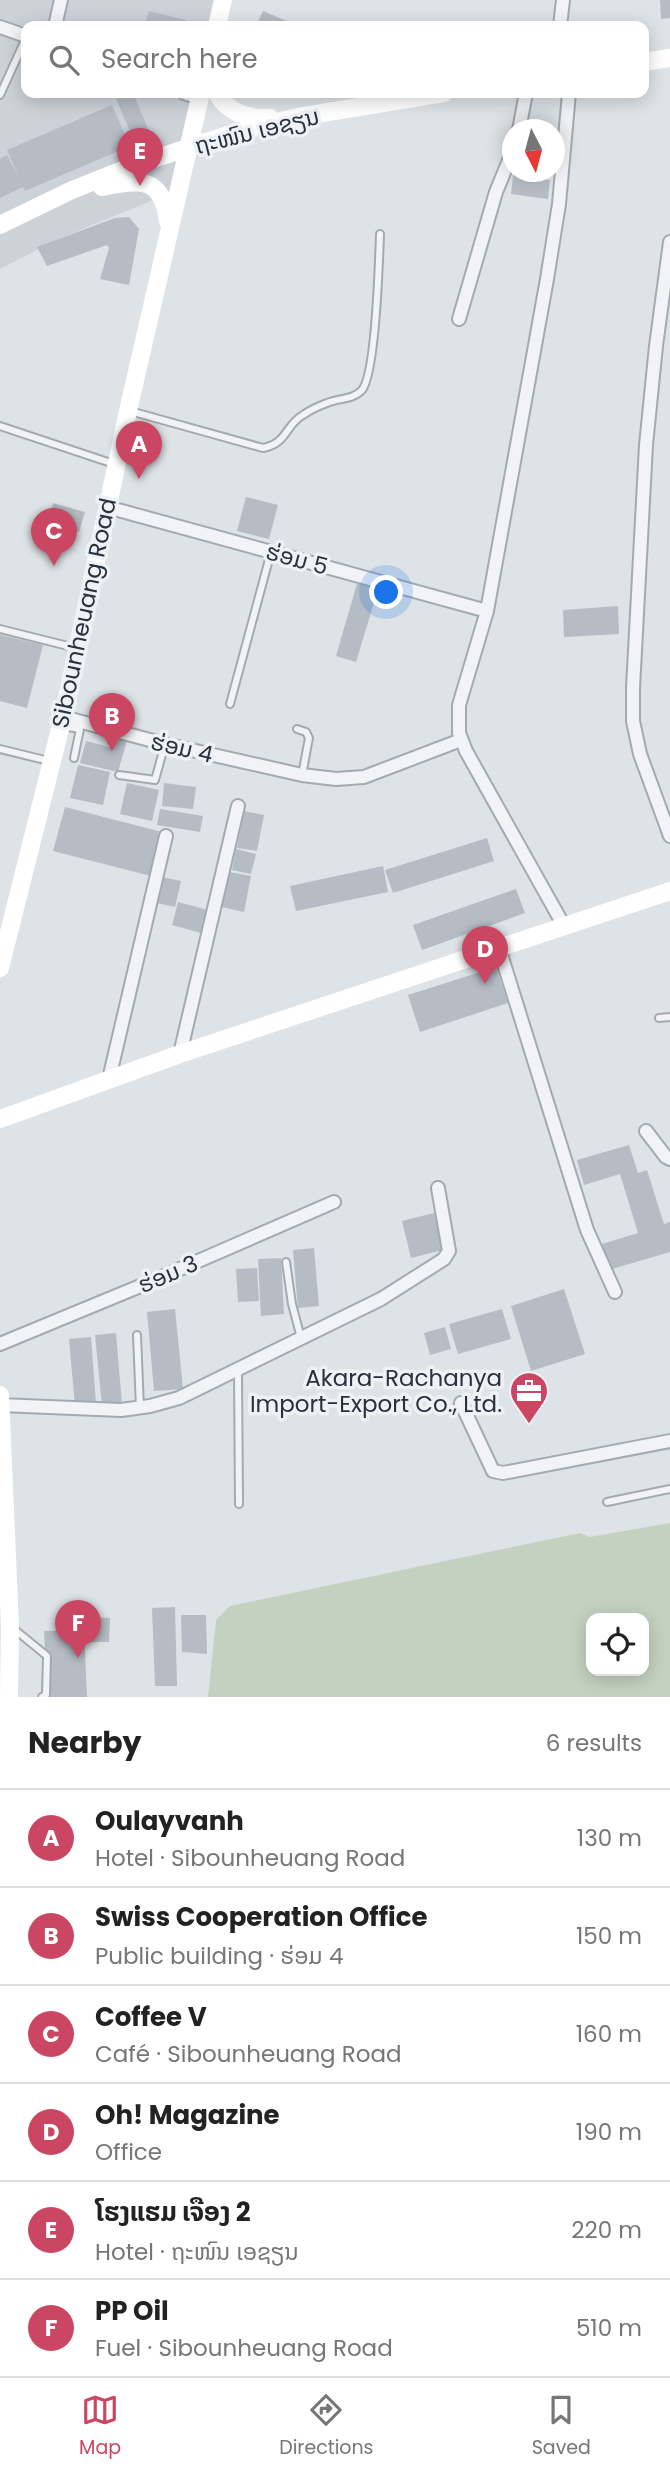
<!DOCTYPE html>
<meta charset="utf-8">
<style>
body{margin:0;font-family:Poppins,"Noto Sans Lao",sans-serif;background:#f2f2f2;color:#222}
.controls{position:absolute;right:21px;bottom:21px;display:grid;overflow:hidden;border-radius:14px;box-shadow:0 4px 18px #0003}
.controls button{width:63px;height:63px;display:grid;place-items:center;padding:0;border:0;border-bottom:2px solid #e0e0e0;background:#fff;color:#222;font:35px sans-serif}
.compass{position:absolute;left:502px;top:119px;width:63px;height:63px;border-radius:50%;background:#fff;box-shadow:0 4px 18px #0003;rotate:174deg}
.you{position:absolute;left:387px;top:593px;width:24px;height:24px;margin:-18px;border:5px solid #fff;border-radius:50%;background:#1a73e8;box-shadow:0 0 0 10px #1a73e833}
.badge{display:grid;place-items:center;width:46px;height:46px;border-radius:50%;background:#ca4662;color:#fff;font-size:23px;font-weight:700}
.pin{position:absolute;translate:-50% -58px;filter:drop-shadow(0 2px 4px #0008)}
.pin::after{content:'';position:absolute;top:37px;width:24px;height:21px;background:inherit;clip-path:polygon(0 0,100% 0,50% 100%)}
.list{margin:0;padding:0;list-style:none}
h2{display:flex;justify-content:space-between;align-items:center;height:91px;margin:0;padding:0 28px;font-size:30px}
h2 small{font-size:23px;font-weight:400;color:#767676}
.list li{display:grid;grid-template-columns:46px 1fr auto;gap:21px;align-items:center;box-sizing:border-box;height:98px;padding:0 28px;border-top:2px solid #e0e0e0}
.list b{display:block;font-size:26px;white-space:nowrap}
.list p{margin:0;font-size:23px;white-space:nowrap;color:#767676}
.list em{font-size:23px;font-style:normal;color:#767676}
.icon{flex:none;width:38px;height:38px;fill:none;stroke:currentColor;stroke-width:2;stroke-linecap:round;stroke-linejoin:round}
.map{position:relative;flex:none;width:670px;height:1697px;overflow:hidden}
.search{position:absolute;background:#fff;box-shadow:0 4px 18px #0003;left:21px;right:21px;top:21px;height:77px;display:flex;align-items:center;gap:18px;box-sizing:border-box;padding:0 24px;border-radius:14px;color:#767676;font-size:26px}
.sheet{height:679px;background:#fff}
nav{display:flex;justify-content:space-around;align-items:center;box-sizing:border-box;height:98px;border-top:2px solid #e0e0e0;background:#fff;font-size:19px;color:#767676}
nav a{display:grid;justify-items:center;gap:4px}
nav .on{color:#ca4662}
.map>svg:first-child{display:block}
</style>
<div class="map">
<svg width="670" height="1697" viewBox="0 0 670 1697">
<rect width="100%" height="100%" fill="#dee3e7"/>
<path fill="#cdd2d9" d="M0,0H227L221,26H26V93H203L178,190L58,239L0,269Z"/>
<path fill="#c5d1c0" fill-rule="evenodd" d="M670,1523V1697H208L216,1620L230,1606L580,1533L590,1537ZM591,1618H644V1671H591Z"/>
<path fill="#b6bcc4" d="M660,0H670V18L661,19Z
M149,11L186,20L184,26H145Z
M263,11L289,22L287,26H256Z
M391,21L392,26H359V24Z
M130,93H133L149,131L133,138L116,99Z
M112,105L130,146L25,191L23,187L0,198V159L7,155L19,178L7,150Z
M513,175L550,180L548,199L511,194Z
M129,217L139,229L129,285L100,279L109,248L107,245L47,266L37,247L115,218Z
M246,497L278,505L269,539L237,531Z
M53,503L85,512L79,532L47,522Z
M358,580L379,586L356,662L336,656Z
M618,606L619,634L564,637L563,610Z
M0,635L43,645L27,708L0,701Z
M116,737L127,740L118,772L80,763L86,741L113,748Z
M78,765L110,772L103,805L70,798Z
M127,783L159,790L152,821L120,814Z
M164,783L196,787L193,809L162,806Z
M65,807L162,832L151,876L53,851Z
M160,809L203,816L200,832L157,825Z
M244,811L264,815L257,851L237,848Z
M487,838L494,861L393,893L385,870Z
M236,849L256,854L251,874L232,870Z
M383,866L388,892L296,911L290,886Z
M229,872L251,876L244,912L222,907Z
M162,877L181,881L175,907L157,903Z
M516,889L525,913L422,950L413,925Z
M178,902L208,910L201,933L172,925Z
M496,967L508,1003L420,1032L408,995Z
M629,1145L638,1173L647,1170L664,1224L670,1222V1252L609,1270L602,1244L638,1233L620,1174L584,1185L577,1160Z
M434,1213L443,1250L411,1258L402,1221Z
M314,1248L319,1306L298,1308L293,1250Z
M281,1258L284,1314L261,1316L258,1259Z
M257,1268L259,1301L238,1302L236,1269Z
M564,1289L585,1354L531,1371L511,1306Z
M175,1309L183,1389L154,1391L147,1312Z
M502,1309L511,1339L458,1354L449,1324Z
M445,1327L451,1349L430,1355L424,1333Z
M116,1333L122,1404L102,1406L95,1335Z
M91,1337L96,1404L75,1406L69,1339Z
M175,1607L177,1686H155L152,1608Z
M181,1615H206L207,1654L182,1652Z
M89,1617L110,1618L109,1642H88Z
M84,1630L87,1697H47L44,1631Z"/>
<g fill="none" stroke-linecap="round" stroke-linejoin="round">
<defs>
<path id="lane" d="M0,95L26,38
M130,411L263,448C288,443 285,425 303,415C310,410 319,406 327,403C338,398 353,400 362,390C376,373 379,261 380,234
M0,426L114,464
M0,629L76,648
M230,704L271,552
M62,726L80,729L74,758
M297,729L306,732L309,738L302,775
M0,749L49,761
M119,775L155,780L165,744
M659,1018L670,1017
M286,1262L292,1304L301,1338
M137,1335L140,1408
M238,1371L239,1504
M607,1502L670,1489
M14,1629L47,1656L46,1695L42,1697"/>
<path id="street" d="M55,26L61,0
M560,26L563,0
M0,27L26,36
M184,93L200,98
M519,130L526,93
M670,242L656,346L646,445L633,688V721L640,754L670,836
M459,319L496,192L512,153
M107,507L487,611
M63,717L165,744L302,775L336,779L364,777L461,740
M564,926L466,751L459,733V705L487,611L547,279L559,204L569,93
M499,948L587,1230L615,1292
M180,1054L238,806
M109,1079L166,836
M646,1131L666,1157L670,1159
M0,1344L150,1282L334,1202
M461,1403L493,1471L503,1473L670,1441
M0,1405L121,1410L150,1406L179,1398L381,1299L444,1259L449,1251L438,1188"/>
</defs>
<use href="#lane" stroke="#a4aab1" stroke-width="10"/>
<use href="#street" stroke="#a4aab1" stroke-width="16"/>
<use href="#lane" stroke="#f1f3f6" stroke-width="6"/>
<use href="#street" stroke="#f1f3f6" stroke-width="12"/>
<path stroke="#fff" stroke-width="18" d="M217,26L223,0
M644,62L670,58
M217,93C227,113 249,119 270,118
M102,187C139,180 162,175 168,221
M0,225L72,190L135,165L240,131L298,117L444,93
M0,968L63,717L128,411L201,93
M0,1119L180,1054L670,891
M0,1395L10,1626L9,1697"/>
</g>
<defs>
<symbol id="office-pin" viewBox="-11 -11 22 30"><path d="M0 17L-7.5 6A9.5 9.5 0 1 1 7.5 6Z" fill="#ca4662" stroke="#eef1f5"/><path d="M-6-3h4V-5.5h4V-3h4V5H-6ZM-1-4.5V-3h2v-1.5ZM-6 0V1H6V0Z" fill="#fff"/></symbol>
</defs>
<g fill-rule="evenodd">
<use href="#office-pin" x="507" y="1369" width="44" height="60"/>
</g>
<g text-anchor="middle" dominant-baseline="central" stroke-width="7" stroke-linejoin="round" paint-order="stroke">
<g font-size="23" fill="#28313e" stroke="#eef1f5">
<text transform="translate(257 131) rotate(-14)">ຖະໜົນ ເອຊຽນ</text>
<text transform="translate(297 559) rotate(15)">ຮ່ອມ 5</text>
<text transform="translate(84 613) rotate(-78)">Sibounheuang Road</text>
<text transform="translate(182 748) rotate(13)">ຮ່ອມ 4</text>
<text transform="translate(168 1274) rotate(-23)">ຮ່ອມ 3</text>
</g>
<g font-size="23" fill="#28313e" stroke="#eef1f5" text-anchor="end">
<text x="502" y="1378">Akara-Rachanya<tspan x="502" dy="26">Import-Export Co., Ltd.</tspan></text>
</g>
</g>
</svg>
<div class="controls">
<button><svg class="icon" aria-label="locate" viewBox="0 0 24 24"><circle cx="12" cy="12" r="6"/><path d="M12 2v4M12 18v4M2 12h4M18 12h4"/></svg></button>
</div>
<svg class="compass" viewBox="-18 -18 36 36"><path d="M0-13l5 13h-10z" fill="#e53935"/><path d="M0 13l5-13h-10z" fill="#767676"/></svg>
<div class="you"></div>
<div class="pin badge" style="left:139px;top:479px">A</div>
<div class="pin badge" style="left:112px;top:751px">B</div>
<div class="pin badge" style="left:54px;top:566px">C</div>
<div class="pin badge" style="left:485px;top:984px">D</div>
<div class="pin badge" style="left:140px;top:186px">E</div>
<div class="pin badge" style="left:78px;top:1658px">F</div>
<div class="search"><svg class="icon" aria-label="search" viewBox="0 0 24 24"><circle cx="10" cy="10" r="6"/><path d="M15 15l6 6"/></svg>Search here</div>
</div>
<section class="sheet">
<h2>Nearby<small>6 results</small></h2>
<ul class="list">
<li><span class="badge">A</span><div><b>Oulayvanh</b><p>Hotel · Sibounheuang Road</p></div><em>130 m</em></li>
<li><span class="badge">B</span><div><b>Swiss Cooperation Office</b><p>Public building · ຮ່ອມ 4</p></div><em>150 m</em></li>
<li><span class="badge">C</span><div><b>Coffee V</b><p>Café · Sibounheuang Road</p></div><em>160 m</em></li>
<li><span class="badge">D</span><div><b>Oh! Magazine</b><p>Office</p></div><em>190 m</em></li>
<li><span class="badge">E</span><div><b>ໂຮງແຮມ ເຈືອງ 2</b><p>Hotel · ຖະໜົນ ເອຊຽນ</p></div><em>220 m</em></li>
<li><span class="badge">F</span><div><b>PP Oil</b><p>Fuel · Sibounheuang Road</p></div><em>510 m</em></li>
</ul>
</section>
<nav>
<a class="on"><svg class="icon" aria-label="map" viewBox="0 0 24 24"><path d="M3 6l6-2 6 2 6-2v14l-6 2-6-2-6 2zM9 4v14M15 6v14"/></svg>Map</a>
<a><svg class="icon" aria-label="directions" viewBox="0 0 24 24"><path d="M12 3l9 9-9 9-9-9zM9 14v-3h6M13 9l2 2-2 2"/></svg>Directions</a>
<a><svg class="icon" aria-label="saved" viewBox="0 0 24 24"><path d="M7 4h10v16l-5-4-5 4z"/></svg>Saved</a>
</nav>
